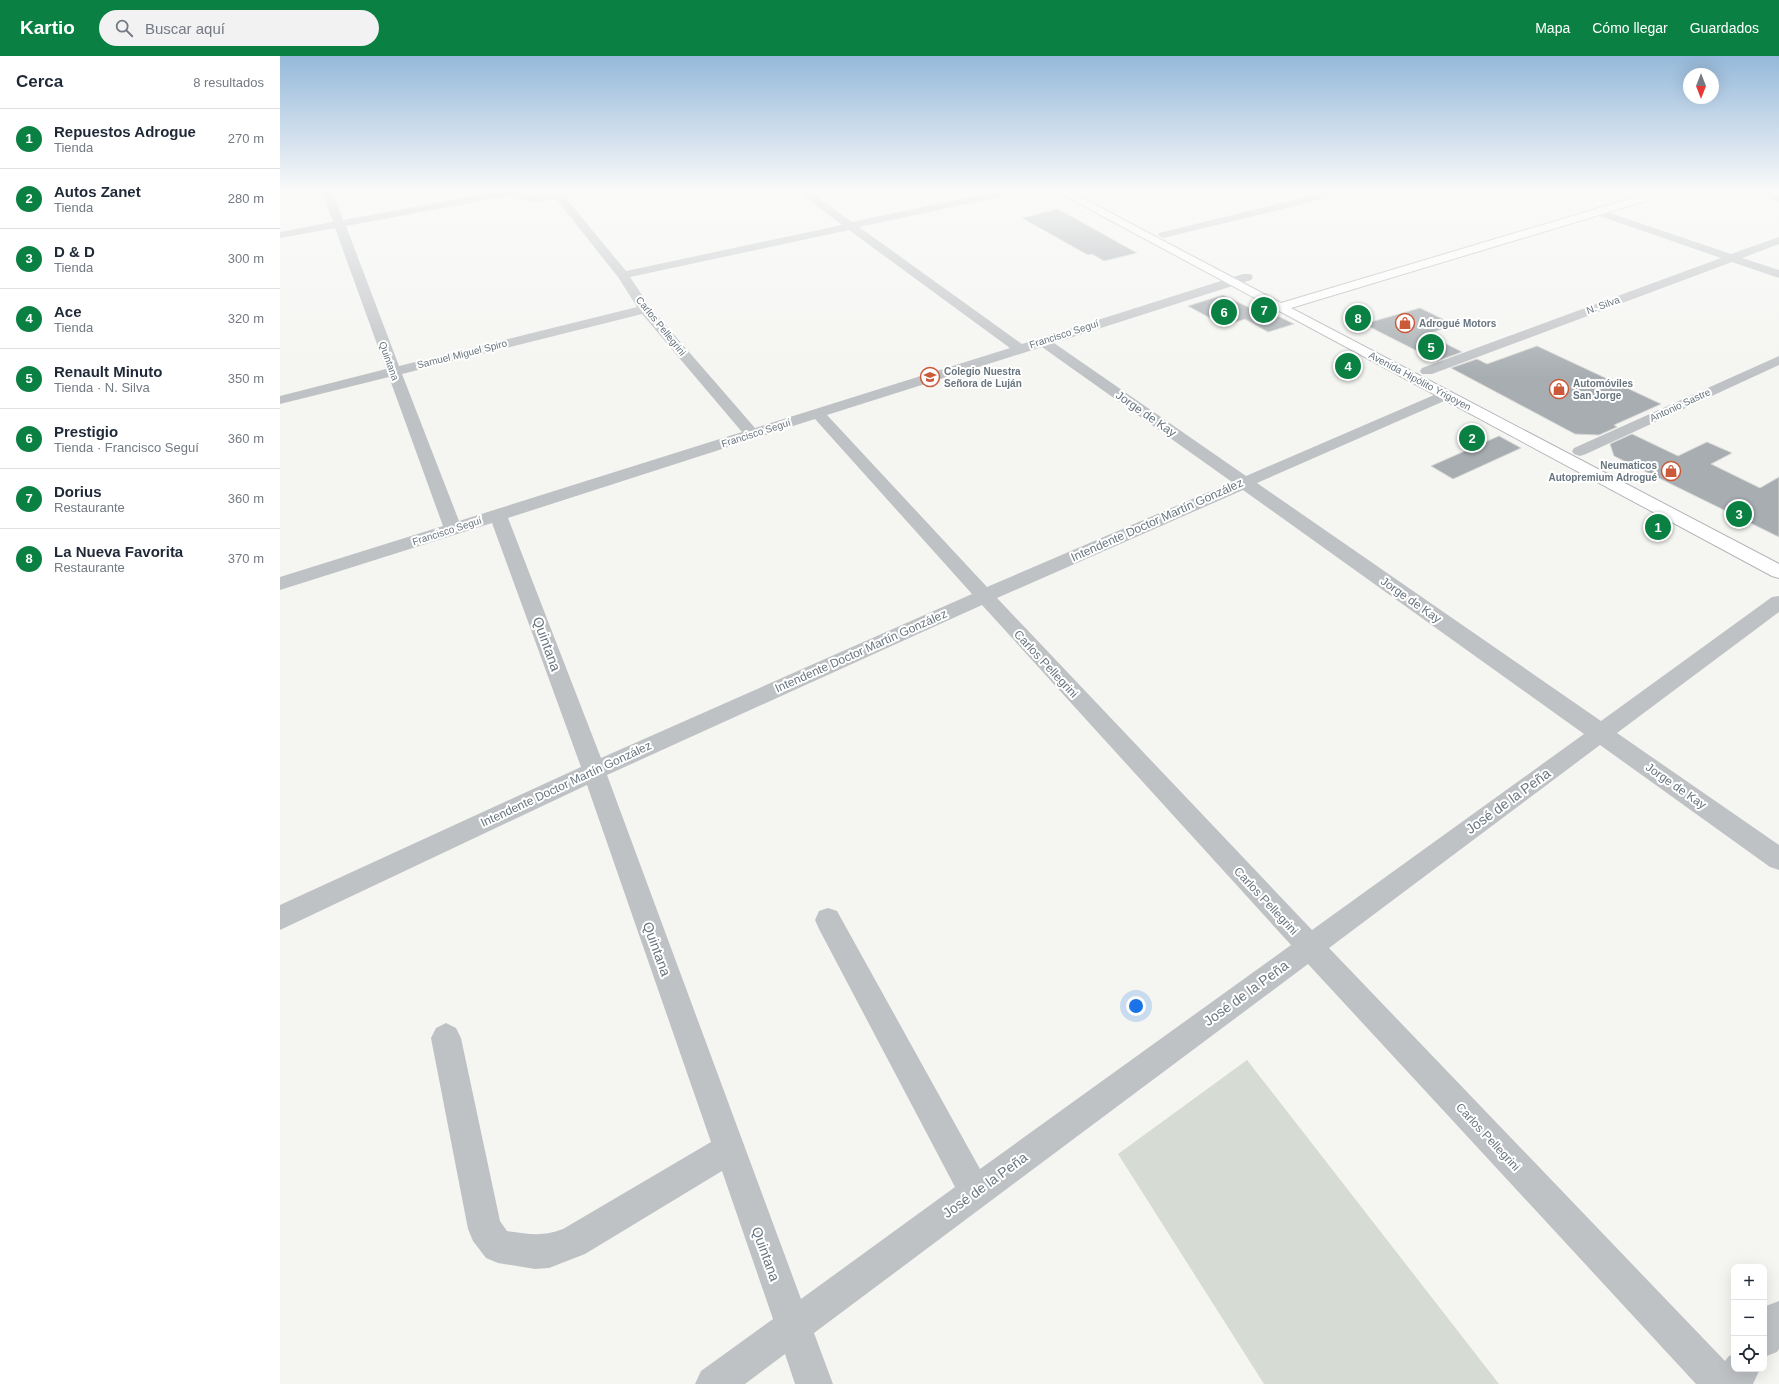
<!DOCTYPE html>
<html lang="es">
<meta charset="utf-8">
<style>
body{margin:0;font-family:Arial,sans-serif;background:#f2f2f3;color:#1f2937}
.controls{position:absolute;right:12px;bottom:12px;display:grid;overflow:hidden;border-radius:8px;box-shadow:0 4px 16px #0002}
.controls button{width:36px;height:36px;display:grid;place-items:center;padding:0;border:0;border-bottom:1px solid #e0e1e3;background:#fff;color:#1f2937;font:20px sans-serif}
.compass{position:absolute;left:1403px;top:12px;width:36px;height:36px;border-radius:50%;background:#fff;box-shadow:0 4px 16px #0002;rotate:180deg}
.you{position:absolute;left:856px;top:950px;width:14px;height:14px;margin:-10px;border:3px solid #fff;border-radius:50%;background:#1a73e8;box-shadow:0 0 0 6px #1a73e833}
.badge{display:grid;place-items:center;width:26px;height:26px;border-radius:50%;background:#0b8043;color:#fff;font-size:13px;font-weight:700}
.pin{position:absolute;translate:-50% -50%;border:2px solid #fff;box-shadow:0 1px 4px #0006}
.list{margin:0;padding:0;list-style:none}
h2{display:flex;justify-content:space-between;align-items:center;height:52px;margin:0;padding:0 16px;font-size:17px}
h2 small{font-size:13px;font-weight:400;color:#747a83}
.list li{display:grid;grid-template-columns:26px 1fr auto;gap:12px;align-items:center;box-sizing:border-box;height:60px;padding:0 16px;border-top:1px solid #e0e1e3}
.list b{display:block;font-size:15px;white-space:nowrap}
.list p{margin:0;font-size:13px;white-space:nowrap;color:#747a83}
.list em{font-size:13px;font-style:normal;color:#747a83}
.icon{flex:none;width:22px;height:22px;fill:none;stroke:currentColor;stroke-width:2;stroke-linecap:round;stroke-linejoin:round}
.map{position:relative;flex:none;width:1499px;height:1328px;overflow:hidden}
header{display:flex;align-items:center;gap:24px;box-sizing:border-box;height:56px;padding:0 20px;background:#0b8043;color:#fff}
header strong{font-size:19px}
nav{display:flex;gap:22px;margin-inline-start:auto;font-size:14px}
.search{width:280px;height:36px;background:#f2f2f3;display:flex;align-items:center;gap:10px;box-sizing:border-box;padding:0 14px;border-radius:22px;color:#747a83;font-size:15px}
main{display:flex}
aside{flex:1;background:#fff}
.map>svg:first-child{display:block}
</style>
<header>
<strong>Kartio</strong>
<div class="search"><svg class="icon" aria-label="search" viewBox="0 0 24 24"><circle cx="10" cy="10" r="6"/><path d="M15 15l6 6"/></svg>Buscar aquí</div>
<nav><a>Mapa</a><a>Cómo llegar</a><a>Guardados</a></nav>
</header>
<main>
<aside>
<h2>Cerca<small>8 resultados</small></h2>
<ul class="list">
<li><span class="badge">1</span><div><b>Repuestos Adrogue</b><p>Tienda</p></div><em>270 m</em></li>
<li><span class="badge">2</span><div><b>Autos Zanet</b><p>Tienda</p></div><em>280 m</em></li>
<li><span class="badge">3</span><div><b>D &amp; D</b><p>Tienda</p></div><em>300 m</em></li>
<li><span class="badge">4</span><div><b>Ace</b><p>Tienda</p></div><em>320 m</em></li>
<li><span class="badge">5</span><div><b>Renault Minuto</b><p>Tienda · N. Silva</p></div><em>350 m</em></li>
<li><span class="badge">6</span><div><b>Prestigio</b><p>Tienda · Francisco Seguí</p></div><em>360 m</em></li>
<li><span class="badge">7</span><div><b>Dorius</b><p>Restaurante</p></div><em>360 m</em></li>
<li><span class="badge">8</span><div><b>La Nueva Favorita</b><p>Restaurante</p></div><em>370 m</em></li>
</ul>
</aside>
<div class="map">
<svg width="1499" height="1328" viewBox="0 0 1499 1328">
<rect width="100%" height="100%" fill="#f5f5f2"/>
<path fill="#d6dbd3" d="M967,1004L1219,1328H984L838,1098Z"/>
<path fill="#a7adb1" stroke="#d6d6d4" d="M778,153L857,197L824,205L812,198L808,199L742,162Z
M943,239L974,254L982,252L1014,268L988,276L965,263L945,270L908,250Z
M1140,252L1175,269L1147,278L1182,296L1157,305L1084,268Z
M1257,290L1381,348L1334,369L1337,371L1319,379L1295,378L1171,312L1197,303L1207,308Z
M1352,378L1398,400L1427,386L1452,397L1431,408L1480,432L1499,421V481L1334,400L1330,388Z
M1219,380L1241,392L1173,423L1151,410Z"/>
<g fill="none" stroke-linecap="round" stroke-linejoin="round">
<defs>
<path id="major" d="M776,135H789L1001,247L1376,135H1393L1392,137L1011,252L1499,508V522L1492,520Z"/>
</defs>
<use href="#major" stroke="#b2b6b9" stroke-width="2"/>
<path fill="#bfc2c5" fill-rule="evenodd" d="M42,135H52L63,164L221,135H240L247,139H253L282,135H297L285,141L346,215L562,169L517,135H529L572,166L718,135H739L734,138L579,171L742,288L963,218H971L973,221L971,224L774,287L966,420L1161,336L1166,335L1171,336L1173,339L1171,342L977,427L1321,665L1492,541L1499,540V556L1337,677L1499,789V814L1490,811L1320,689L1049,892L1445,1305L1449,1300L1454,1298V1313H1480L1473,1328H1416L1028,908L534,1277L553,1328H515L505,1298L465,1328H415L421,1315L493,1263L442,1115L305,1198L269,1212L255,1213L218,1207L206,1202L193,1185L188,1173L151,982L156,972L166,967L176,972L181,982L220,1165L227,1175C249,1178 262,1181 283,1173L431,1086L307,729L0,874V849L301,711L212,467L0,534V521L163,470L109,321L0,348V340L106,313L55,172L0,182V176L53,166ZM233,139C244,149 263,146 276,143L338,221L357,251L119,310L66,170ZM569,174L730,292L475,372L370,251L350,221ZM362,258L462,376L179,465L122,318ZM762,291L952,426L707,531L547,359ZM535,363L692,538L321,702L228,462ZM963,434L1304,678L1032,874L717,542ZM702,549L1011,889L700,1113L557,855L548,852L539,855L535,864L539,873L675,1131L521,1243L327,719Z
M1050,135H1069L1068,137L883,182L878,179L879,177Z
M1469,135H1486L1499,140V146Z
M1318,153L1451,198L1499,181V188L1462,202L1499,214V222L1452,206L1152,318H1142L1140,315L1142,312L1441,202L1314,158L1313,156Z
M1499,300V309L1306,398L1300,400L1294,398L1292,395L1294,392Z
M1499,1245V1293L1497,1296L1484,1301V1254L1486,1250Z"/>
<use href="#major" fill="#fff" fill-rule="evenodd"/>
</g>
<linearGradient id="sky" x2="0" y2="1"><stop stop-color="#95b9da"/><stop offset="0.42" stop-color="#fafaf9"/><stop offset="1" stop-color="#fafaf9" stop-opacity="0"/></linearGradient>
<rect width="1499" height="321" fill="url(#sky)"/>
<defs>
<symbol id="shop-ring" viewBox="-11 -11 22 22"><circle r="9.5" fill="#fff" stroke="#cb5a3b" stroke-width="1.5"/><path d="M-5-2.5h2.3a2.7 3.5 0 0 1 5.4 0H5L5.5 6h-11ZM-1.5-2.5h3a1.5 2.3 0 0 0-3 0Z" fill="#cb5a3b"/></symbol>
<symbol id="school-ring" viewBox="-11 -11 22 22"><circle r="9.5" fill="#fff" stroke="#cb5a3b" stroke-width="1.5"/><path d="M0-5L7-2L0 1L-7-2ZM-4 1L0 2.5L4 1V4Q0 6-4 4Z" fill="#cb5a3b"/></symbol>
</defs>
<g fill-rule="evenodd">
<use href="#shop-ring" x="1114" y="256" width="22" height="22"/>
<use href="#school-ring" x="639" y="310" width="22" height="22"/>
<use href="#shop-ring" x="1268" y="322" width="22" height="22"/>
<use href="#shop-ring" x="1380" y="404" width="22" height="22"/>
</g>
<g text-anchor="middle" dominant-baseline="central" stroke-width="4" stroke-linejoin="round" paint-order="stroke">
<g font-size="10" fill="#68757f" stroke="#fff">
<text transform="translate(1323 249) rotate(-20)">N. Silva</text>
<text transform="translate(381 270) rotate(51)">Carlos Pellegrini</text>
<text transform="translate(784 278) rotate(-18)">Francisco Seguí</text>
<text transform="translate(182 298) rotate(-14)">Samuel Miguel Spiro</text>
<text transform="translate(109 305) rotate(70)">Quintana</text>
<text transform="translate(1140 325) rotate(28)">Avenida Hipólito Yrigoyen</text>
<text transform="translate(1400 349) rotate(-25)">Antonio Sastre</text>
<text transform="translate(476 377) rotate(-18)">Francisco Seguí</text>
<text transform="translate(167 475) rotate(-18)">Francisco Seguí</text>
</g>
<g font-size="10" font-weight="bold" fill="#68757f" stroke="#fff" text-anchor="start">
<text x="1139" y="267">Adrogué Motors</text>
<text x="664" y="315">Colegio Nuestra<tspan x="664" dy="12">Señora de Luján</tspan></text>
<text x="1293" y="327">Automóviles<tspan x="1293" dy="12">San Jorge</tspan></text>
<text x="1377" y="409" text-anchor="end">Neumaticos<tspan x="1377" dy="12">Autopremium Adrogué</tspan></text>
</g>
<g font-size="12" fill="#68757f" stroke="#fff">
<text transform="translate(866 358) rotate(35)">Jorge de Kay</text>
<text transform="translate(877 464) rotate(-24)">Intendente Doctor Martín González</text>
<text transform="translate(1131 544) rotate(35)">Jorge de Kay</text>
<text transform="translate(581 595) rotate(-24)">Intendente Doctor Martín González</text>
<text transform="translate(766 608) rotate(47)">Carlos Pellegrini</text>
<text transform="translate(286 728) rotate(-25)">Intendente Doctor Martín González</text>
<text transform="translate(1396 730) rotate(35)">Jorge de Kay</text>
<text transform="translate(986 845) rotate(47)">Carlos Pellegrini</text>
<text transform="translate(1208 1081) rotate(47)">Carlos Pellegrini</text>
</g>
<g font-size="14" fill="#68757f" stroke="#fff">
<text transform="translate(267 588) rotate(70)">Quintana</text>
<text transform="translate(1228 745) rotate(-36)">José de la Peña</text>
<text transform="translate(377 893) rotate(70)">Quintana</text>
<text transform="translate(966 937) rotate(-36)">José de la Peña</text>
<text transform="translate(705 1129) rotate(-36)">José de la Peña</text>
<text transform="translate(486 1198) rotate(70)">Quintana</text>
</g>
</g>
</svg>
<div class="controls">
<button>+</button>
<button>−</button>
<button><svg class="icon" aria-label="locate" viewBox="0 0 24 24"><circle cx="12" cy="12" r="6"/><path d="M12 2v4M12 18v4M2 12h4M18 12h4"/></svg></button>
</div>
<svg class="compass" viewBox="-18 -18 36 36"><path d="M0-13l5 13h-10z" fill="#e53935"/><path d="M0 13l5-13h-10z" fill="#747a83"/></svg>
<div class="you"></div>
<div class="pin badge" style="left:1378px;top:471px">1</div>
<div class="pin badge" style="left:1192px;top:382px">2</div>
<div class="pin badge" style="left:1459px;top:458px">3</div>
<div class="pin badge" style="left:1068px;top:310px">4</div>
<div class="pin badge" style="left:1151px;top:291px">5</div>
<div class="pin badge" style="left:944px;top:256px">6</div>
<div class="pin badge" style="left:984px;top:254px">7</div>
<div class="pin badge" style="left:1078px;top:262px">8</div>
</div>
</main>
